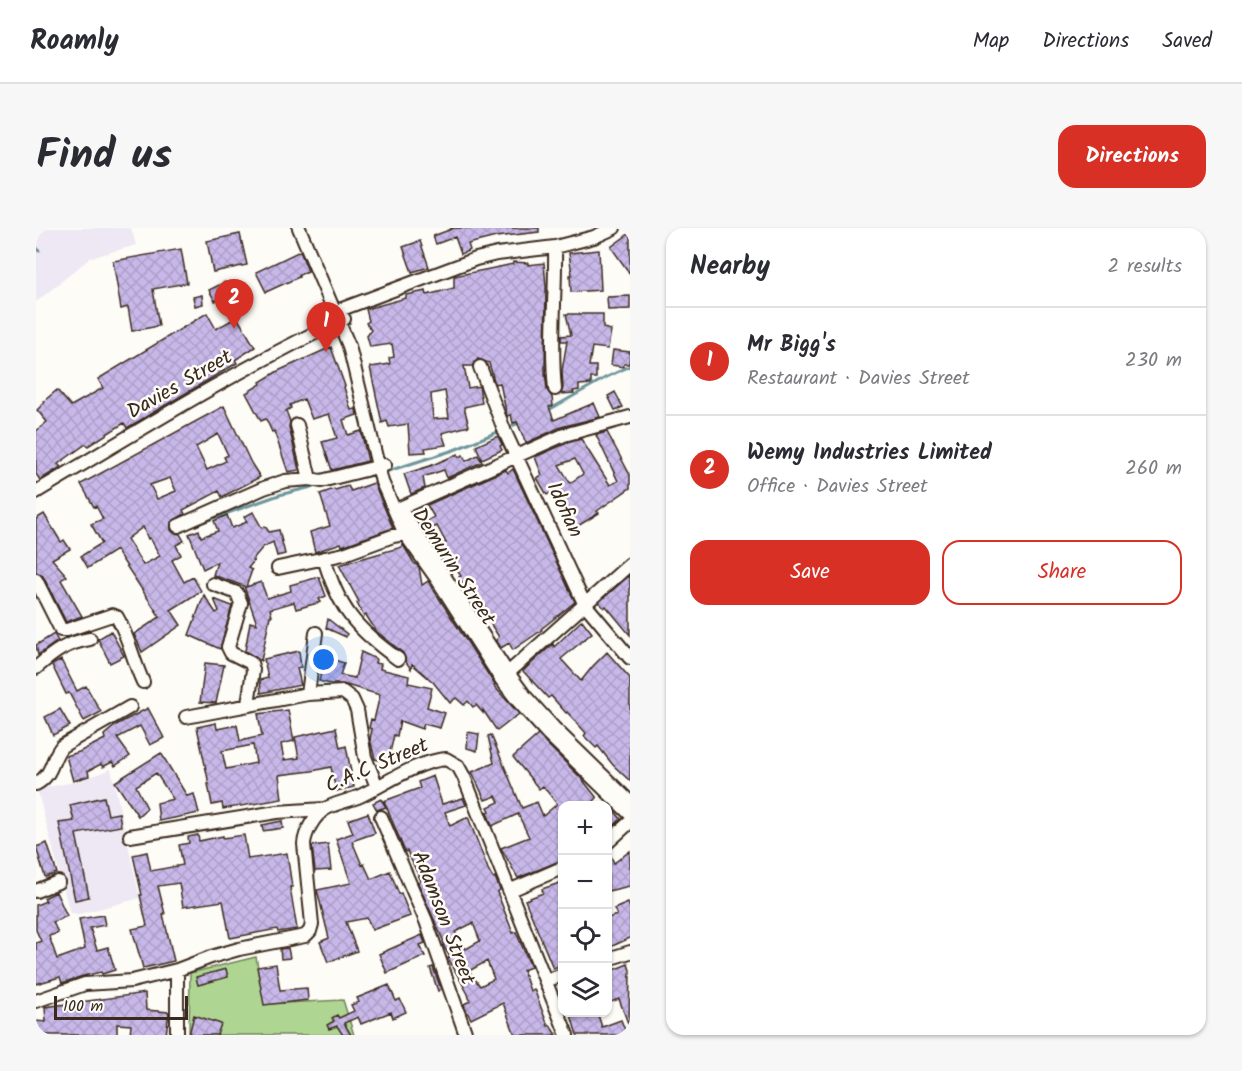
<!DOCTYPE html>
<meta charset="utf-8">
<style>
body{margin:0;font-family:Kalam,sans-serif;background:#f7f7f7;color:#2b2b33}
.controls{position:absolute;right:18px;bottom:18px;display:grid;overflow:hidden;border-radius:12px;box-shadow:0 2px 4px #0004}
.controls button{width:54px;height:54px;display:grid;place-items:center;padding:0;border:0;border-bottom:2px solid #e1e1e2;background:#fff;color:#2b2b33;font:30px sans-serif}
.scale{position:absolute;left:18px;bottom:15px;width:134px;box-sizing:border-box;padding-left:6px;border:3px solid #3b2a1e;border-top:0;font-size:16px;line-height:21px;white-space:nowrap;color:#3b2a1e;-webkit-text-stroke:4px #fdfcf7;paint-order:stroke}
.you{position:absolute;left:288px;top:432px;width:21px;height:21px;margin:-15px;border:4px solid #fff;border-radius:50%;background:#1a73e8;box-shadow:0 0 0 9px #1a73e833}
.badge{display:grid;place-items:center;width:39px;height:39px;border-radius:50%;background:#d93025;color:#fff;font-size:20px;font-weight:700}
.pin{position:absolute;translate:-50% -50px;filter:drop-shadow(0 2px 3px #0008)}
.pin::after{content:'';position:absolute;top:32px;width:21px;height:18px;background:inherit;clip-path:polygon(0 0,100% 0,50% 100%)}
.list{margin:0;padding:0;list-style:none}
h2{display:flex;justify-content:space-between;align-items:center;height:78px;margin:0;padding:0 24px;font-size:26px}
h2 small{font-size:20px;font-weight:400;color:#7c7c81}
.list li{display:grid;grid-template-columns:39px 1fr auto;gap:18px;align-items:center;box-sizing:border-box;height:108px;padding:0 24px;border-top:2px solid #e1e1e2}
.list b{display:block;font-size:22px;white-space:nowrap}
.list p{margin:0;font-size:20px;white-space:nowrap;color:#7c7c81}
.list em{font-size:20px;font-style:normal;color:#7c7c81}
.actions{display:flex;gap:12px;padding:18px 24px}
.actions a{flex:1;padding:14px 0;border:2px solid #d93025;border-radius:18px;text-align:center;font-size:21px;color:#d93025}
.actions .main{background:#d93025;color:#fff}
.icon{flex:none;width:33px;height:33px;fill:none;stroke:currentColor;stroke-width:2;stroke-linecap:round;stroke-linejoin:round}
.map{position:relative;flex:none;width:594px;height:807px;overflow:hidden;border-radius:18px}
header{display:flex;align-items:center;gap:36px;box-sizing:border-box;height:84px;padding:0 30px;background:#fff;border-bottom:2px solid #e1e1e2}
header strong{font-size:28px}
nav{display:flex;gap:33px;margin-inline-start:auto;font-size:21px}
.intro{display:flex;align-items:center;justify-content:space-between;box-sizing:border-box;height:144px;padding:0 36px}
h1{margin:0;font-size:42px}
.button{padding:15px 27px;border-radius:18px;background:#d93025;color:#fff;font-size:21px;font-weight:700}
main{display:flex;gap:36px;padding:0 36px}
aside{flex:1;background:#fff;border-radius:18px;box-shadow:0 2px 4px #0004}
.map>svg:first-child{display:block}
</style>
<header>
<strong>Roamly</strong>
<nav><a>Map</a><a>Directions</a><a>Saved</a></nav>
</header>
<div class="intro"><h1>Find us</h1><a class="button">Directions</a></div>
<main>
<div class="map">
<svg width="594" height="807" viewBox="0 0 594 807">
<defs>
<pattern id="building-cross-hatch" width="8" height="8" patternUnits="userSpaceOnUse" patternTransform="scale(1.5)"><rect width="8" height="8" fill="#c7b8e9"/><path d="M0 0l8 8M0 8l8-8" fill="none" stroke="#ac9ec7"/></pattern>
</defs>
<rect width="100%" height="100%" fill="#fdfcf7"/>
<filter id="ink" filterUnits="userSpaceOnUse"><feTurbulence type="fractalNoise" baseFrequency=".0167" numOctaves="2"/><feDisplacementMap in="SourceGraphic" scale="12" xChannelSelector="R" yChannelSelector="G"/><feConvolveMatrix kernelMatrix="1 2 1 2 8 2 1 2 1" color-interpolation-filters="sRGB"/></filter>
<g filter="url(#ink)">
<path fill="#ede8f3" d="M0,0H95L100,17L54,30L0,74Z
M75,541L104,670L43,686L34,685L1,561L44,553Z"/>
<path fill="#aed692" stroke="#748058" stroke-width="1.5" d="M220,729L229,776L307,772L318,807H153L154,745Z"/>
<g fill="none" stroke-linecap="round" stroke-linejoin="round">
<path stroke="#6e969c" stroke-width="3" d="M0,19L3,23
M511,183L569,150L594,138
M470,200L483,195
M346,245L418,222L464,203
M313,252L339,246
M158,297L243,267L280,258"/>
</g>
<path fill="url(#building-cross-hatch)" stroke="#3b2a1e" stroke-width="1.5" fill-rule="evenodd" d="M415,0H503V4L460,9L432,16L434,22L425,26L419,9L400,16L397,8L416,1Z
M594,5V46L575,19Z
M204,6L211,37L177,44L171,13Z
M384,13L393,39L376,44L367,19Z
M145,21L151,55L117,61L123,98L96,103L92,79L85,81L77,33Z
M563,22L565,62L535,64L534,47H536L533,25Z
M264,23L272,43L263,47V49L230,64L220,44Z
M477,34L492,35V37L508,35L510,58L509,144L511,162L516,169L517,178L513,179L518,192L558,175L564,189L525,199L490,215L481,194L477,195L475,187L471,188L464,155L459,156L453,135L442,131L436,138H428L432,160L443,158L446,175L428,179L433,198L406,205L410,217L389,220L390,224L374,225L372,196L353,199L351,193L346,195L334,139L354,136L353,130L358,129L356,116L334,119L331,108L335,102L330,95L333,93L330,81L370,70V67L390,63L391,67L418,60V48L468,38L477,36ZM409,163L413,190L397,191L395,166Z
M189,54L195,68L179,73L173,62Z
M166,67L167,76L159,78L157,69Z
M594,68V81L572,82L571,69Z
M171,85L180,101L201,89L219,119L199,132L201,135L91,200L88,195L52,218L50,216L22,236L25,239L4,252L0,246V203L11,194L1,182L9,174L8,173L21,162L35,178L67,160L62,151Z
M530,86H567V100L575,102L572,121L556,119L553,138H560V150H555V156L543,157V162L537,163L538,165L525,166L527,160L526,143L531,113H525V108L535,107Z
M295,119L309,158L308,159L315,182L320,181L321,187L307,192L312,207L325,203L332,233L296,242L286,214L301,210L293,186L276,191L268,171L254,177L255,180L250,183L254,193L253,199L263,242L252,244L238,203L236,204L230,191L225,193L210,165L225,156L224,154L242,143Z
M577,122L594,124L593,136H588L587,139L575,137Z
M579,164L587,179L579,182L572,168Z
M188,178L215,235L224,249L186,269L183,263L147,282L149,286L135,294V302L138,305L144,306L148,313L140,317L145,327L136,332L148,354L157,349L165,363L135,382L145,397L106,424L98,406L124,389L80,322L52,340L45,328L66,315L55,296L67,291L60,278L58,279L45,256ZM182,206L192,227L188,229L190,233L171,242L160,219ZM134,250L140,263L121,271L114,257ZM107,299L112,311L114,310L124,328L107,337L91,311Z
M571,204L594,247V260L561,283L563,285L537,301L514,265L511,267L501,250L506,247L499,229L531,215L545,211L574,257L582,253L560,207ZM539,231L547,246L534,255L523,237Z
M462,208L466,217L464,218L466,222L446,231L440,218Z
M422,226L423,229L427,227L430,233L442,227L446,234L411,250L408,242L387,249L389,260L375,266L368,246L394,238Z
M477,241L539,374L505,401L506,402L477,422L473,415L465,420L460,412L463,409L452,392L449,395L444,388L451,383L438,362L433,366L423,349L425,348L404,318L410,315L401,298L393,302L389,294L398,289L391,277L470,242L472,245Z
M338,255L357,300L306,318L305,315L279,324L274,304L294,298L284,266L298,261L299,262L312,258L315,263Z
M217,284L226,300L229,298L233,304L243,302L249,326L241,328L237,314L227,319L216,332L218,333L212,340L216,342L210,359L225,354L231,370L255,363L254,357L283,349L290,368L283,371L285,374L260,381L258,374L234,381L236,388H234L225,433L209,423L214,394L221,396L208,358L177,347L181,334L167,341L153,306L163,302L165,309L182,303L178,293L191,287L196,300L211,294L208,289Z
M8,286L25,314L28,312L34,321L16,331L31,348L25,352L46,388L30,394L7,348L0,344V291Z
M366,315L378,335L383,339L386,357L392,353L459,457L458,458L483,486L461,503L447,482V485L440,477L437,479L432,473L428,477L420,470L414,475L397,454L376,436L375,441L370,434L367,425L340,403L330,387L328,389L321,375L323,374L303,337L366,319Z
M594,347V407L570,378L568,380L563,374Z
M168,367L180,385L183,383L178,371L196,378L184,421L153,407Z
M292,391L311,406L310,409L290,400Z
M546,392L556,405L525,431L545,453L557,438L571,424L594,450V553L577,537L562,518L560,520L548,508L550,505L531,484L530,485L515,468L512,470L487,443L517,416L518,419Z
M75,403L88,428L74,435L62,411Z
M18,406L22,413L2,427L0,417Z
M263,423L265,439L261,440L265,457L225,465L224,452L232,450L228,431Z
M325,424L340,431L339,435L345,436L344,441L373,448L372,455L396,460L391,479L409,485L404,500L388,496L386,501L364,493L361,508L358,507L353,529H349L348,533L339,531L334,511L336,501L333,500L335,491L338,492L344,467L307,456H294L283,453L289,429L308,435L304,447L319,450Z
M25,432L41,463L50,458L65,484L48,493L33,465L30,466L16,437Z
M169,435L188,437L180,475L164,474Z
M112,480L128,510L114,517L104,498L81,510L94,528L79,538L76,534L67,539L65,536L52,543L53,548L37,553L30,528L43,524L69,511L68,507L80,497Z
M24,481L34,498L17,507L9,489Z
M252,482L258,513L245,516L248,532L263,530L259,509L300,500L304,520L310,518L318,559L300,563L295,539L276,543L243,547L246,571L187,581L186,575L176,577L172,556H173L161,499L180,495L181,501L201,497L204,513L226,508L222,486ZM217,517L220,535L190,541L186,523Z
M432,504L443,506L441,523L431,520Z
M455,507L486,580L501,574L507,588L521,576L507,558L503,561L477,529L502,507L546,551L561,570L558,573L561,578H526V600L523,603L526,612V632L482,650L465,620L493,609L482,586L456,598L451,584L454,583L452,579L463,574L460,568L449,572L436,544L458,535L452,508Z
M125,525L151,568L158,566L163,585L123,593L121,575L137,571L120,545L100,558L111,580L102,588L79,554Z
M397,548L406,576L427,570L430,577L409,584L414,598L432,589L452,641L457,650L459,649L464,662L461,664L477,705L480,704L495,739L487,742L494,763L498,761L512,798L514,797L520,807H479L467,775L435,791L429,780L428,776L434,773L432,766L412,730L414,729L408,719L407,712L382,655L385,653L371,623L369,624L348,573L384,560L382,554ZM437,695L444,713L430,721L419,704ZM451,733L458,751L444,758L433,743Z
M68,569L72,587L83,585L85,598L40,606L53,669L39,672L23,595L38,593L34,577Z
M345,571L350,579L341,582L337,575Z
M576,580L585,591L572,603V583Z
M332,585L339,605L316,613L326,637L328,636L335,651L354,643L363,666L365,665L374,688L336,702L331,690L310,694L321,723L292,734L284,714L293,710L281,662L315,655L300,611L317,605L312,592Z
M246,593L247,600L227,603L226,597Z
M162,607L163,613L187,608V610L208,607L212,631L251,625L256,659H254L261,701L242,704L241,701L194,710L187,673L147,679L143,655L122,658L129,686H127L138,733L107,740L96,701L111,698L104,667H106L97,627L111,624L115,643L147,637L143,617L153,615L152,609Z
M11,615L21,645L9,649L0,619Z
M292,616L295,642L279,643L276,618Z
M572,622L578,635L594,623V658L572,663Z
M526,654V737L517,740L489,672L507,665L506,661Z
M20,664L31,688L17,694L22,705L13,708L21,731L49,721L43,691L67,687L69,697L54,700L61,722L72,719L79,742L66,746L65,744L47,748L26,755L24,749L0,756V715L5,713L0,702V677L10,673L8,670Z
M592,675L594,680V710L572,720V690L581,687L578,681Z
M386,707L389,715L384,717L389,728L351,745L343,726Z
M252,720L254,730L245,731L244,721Z
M240,736L244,762L271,760L272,772L228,777L221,739Z
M592,736L594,742L593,798L583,771L572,775V744Z
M397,739L405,761L402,763L394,740Z
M190,741L192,749L162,757L160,749Z
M353,757L360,773L364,771L370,784L357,790L355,784L325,796L322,789L308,795L315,807H307L301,798L293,801L291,797L298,793L296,790L301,787L303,790L318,783L315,777L323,774L321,770Z
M109,765L110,782L133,784L130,807H94L95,797L81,796V807H0V793L10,794L9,779Z
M534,784H561L566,799L585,792L591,807H541Z
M158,787L185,796L181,807H153Z"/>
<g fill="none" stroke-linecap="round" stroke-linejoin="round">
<defs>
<path id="minor" d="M263,0L313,118L346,254L369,306L401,351L465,451L482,473L512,506L594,586
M298,84L440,31L461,26L519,19L558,9L578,0
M444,139L469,204L548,375L594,430
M519,161C514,113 520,67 519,19
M261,197L274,251
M0,264C101,204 201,141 308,91
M364,280L528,207L594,189
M367,285L467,438L489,468L518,500L594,574
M142,298L228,260L249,253L274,251L285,253L349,237
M288,330C302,380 320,401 362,431
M242,340L308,326L357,308L369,306
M0,352L25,402H31L76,387L81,389C93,409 97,433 107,454
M177,356L201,365L205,375L192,419L195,425L215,435L217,442L212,476
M0,440C18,424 30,415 54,411
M472,445L594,336
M272,466L280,405
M150,489L272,466L307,464L316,471L321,482L329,529L341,559
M0,556C18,546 14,532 26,518L94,479
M345,589L390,693L430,807
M94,608L241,584L288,581
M572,614L594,594
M475,662L526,640
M0,663L22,654
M572,731L594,724
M141,742V807
M510,753L526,747
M0,773L49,756L96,753L141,742L175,729L203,721L269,708L274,703L276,696L268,616C269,604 278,588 289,581C299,575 313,573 324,568C349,556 382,533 410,531L422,538L428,549L531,807"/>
</defs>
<use href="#minor" stroke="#3b2a1e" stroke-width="16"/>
<use href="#minor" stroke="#fdfcf7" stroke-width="12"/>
</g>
</g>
<g text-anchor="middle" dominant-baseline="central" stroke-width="5" stroke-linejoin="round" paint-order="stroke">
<g font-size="21" fill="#3b2a1e" stroke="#fdfcf7">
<text transform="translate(144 157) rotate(-30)">Davies Street</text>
<text transform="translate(528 282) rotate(65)">Idofian</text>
<text transform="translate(417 339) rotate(57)">Demurin Street</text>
<text transform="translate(341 538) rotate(-23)">C.A.C Street</text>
<text transform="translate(407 690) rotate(69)">Adamson Street</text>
</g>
</g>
</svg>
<div class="controls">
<button>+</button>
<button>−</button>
<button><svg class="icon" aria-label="locate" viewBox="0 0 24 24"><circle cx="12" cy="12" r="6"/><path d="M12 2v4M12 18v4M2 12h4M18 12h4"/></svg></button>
<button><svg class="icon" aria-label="layers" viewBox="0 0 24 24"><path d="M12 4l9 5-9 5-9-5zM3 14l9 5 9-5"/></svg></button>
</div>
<div class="scale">100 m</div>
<div class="you"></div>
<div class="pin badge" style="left:290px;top:124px">1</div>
<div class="pin badge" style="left:198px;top:101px">2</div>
</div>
<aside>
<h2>Nearby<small>2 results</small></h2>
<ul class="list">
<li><span class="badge">1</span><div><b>Mr Bigg's</b><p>Restaurant · Davies Street</p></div><em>230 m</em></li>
<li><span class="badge">2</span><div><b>Wemy Industries Limited</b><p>Office · Davies Street</p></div><em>260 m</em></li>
</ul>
<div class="actions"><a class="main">Save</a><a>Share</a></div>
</aside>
</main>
